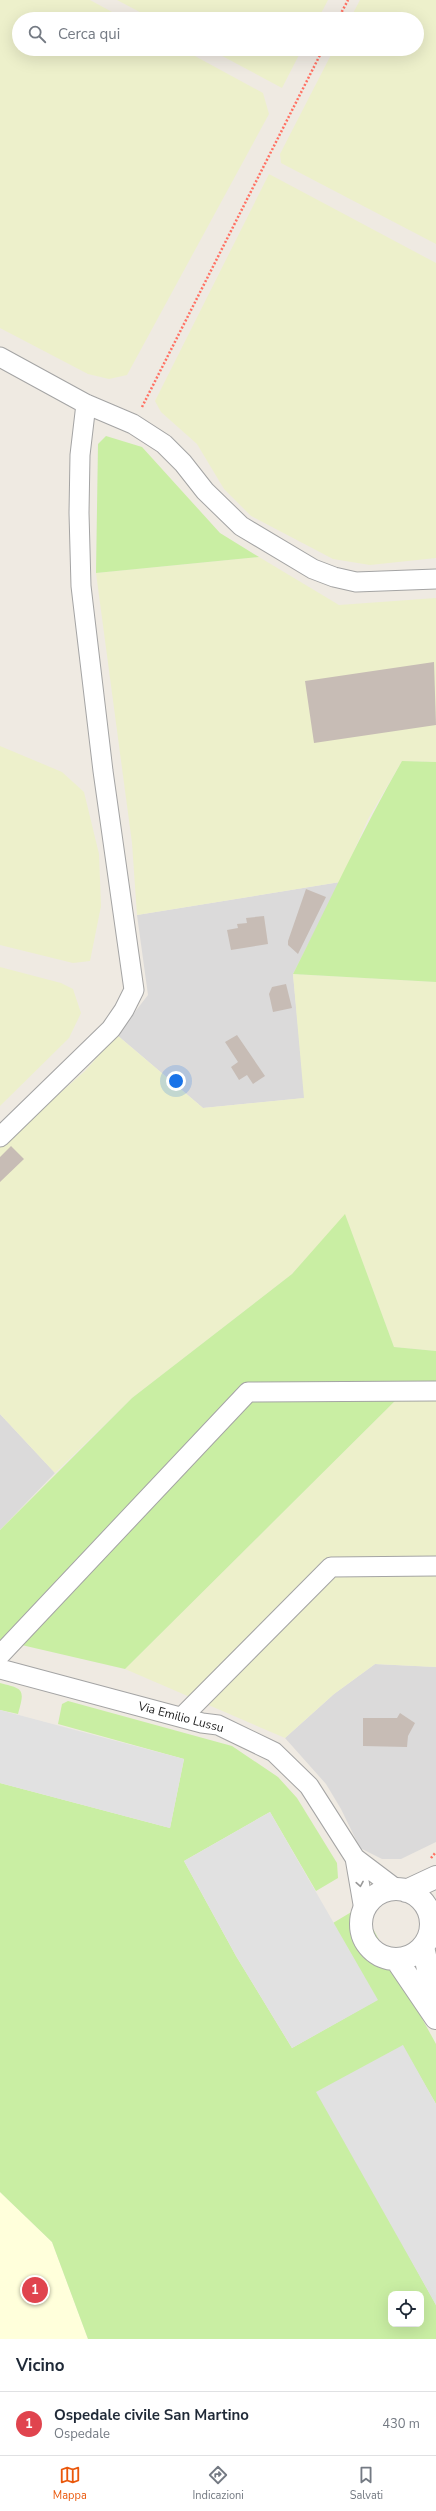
<!DOCTYPE html>
<html lang="it">
<style>
body{margin:0;font-family:"Nunito Sans",sans-serif;background:#f2f2f3;color:#1f2937}
.controls{position:absolute;right:12px;bottom:12px;display:grid;overflow:hidden;border-radius:8px;box-shadow:0 4px 16px #0002}
.controls button{width:36px;height:36px;display:grid;place-items:center;padding:0;border:0;border-bottom:1px solid #e0e1e3;background:#fff;color:#1f2937;font:20px sans-serif}
.you{position:absolute;left:176px;top:1081px;width:14px;height:14px;margin:-10px;border:3px solid #fff;border-radius:50%;background:#1a73e8;box-shadow:0 0 0 6px #1a73e833}
.badge{display:grid;place-items:center;width:26px;height:26px;border-radius:50%;background:#ea580c;color:#fff;font-size:13px;font-weight:700}
.pin{position:absolute;translate:-50% -50%;border:2px solid #fff;box-shadow:0 1px 4px #0006}
.list{margin:0;padding:0;list-style:none}
h2{display:flex;justify-content:space-between;align-items:center;height:52px;margin:0;padding:0 16px;font-size:17px}
h2 small{font-size:13px;font-weight:400;color:#747a83}
.list li{display:grid;grid-template-columns:26px 1fr auto;gap:12px;align-items:center;box-sizing:border-box;height:64px;padding:0 16px;border-top:1px solid #e0e1e3}
.list b{display:block;font-size:15px;white-space:nowrap}
.list p{margin:0;font-size:13px;white-space:nowrap;color:#747a83}
.list em{font-size:13px;font-style:normal;color:#747a83}
.icon{flex:none;width:22px;height:22px;fill:none;stroke:currentColor;stroke-width:2;stroke-linecap:round;stroke-linejoin:round}
.map{position:relative;flex:none;width:436px;height:2339px;overflow:hidden}
.search{position:absolute;background:#fff;box-shadow:0 4px 16px #0002;left:12px;right:12px;top:12px;height:44px;display:flex;align-items:center;gap:10px;box-sizing:border-box;padding:0 14px;border-radius:22px;color:#747a83;font-size:15px}
.sheet{height:116px;background:#fff}
nav{display:flex;justify-content:space-around;align-items:center;box-sizing:border-box;height:56px;border-top:1px solid #e0e1e3;background:#fff;font-size:11px;color:#747a83}
nav a{display:grid;justify-items:center;gap:2px}
nav .on{color:#ea580c}
.map>svg:first-child{display:block}
</style>
<div class="map">
<svg width="436" height="2339" viewBox="0 0 436 2339">
<rect width="100%" height="100%" fill="#efeae2"/>
<path fill="#dbdada" d="M340,882L293,974L305,1098L203,1108L117,1035L148,995L137,915Z
M0,1414L55,1473L0,1530Z
M375,1664L436,1667V1842L401,1859H382L360,1848L341,1809L326,1784L285,1738L334,1694Z"/>
<path fill="#ffffdb" d="M0,2192L52,2242L88,2339H0Z"/>
<path fill="#edf0cb" d="M0,0H90L125,19H19V49H182L263,93L269,114L127,375L109,379L88,374L0,328Z
M117,0H328L318,19H153Z
M360,0H436V244L281,163L280,154L334,49H417V19H350Z
M209,49H302L282,88Z
M269,174L436,263V558L370,565L333,559L251,516L224,489L197,444L161,412L155,401Z
M259,557L339,605L436,598V762L402,761L368,819L340,882L137,915L132,843L96,573Z
M0,746L62,772L84,792L99,854L101,906L90,961L73,963L0,945Z
M0,967L61,983L73,989L81,1013L69,1038L0,1106Z
M293,974L436,982V1351L394,1347L345,1215L292,1274L132,1398L55,1473L0,1414V1146L85,1071L117,1035L203,1108L304,1098Z
M401,1395H436V1667L375,1664L334,1694L285,1738L125,1669Z"/>
<path fill="#c9eea3" fill-rule="evenodd" d="M106,436L142,447L220,533L259,557L96,573L98,444Z
M402,761L436,762V982L293,974C329,903 362,830 402,761Z
M345,1214L394,1347L436,1351V1395H401L125,1669L0,1640V1530L132,1398L292,1274Z
M0,1683C24,1689 25,1689 18,1714L0,1710Z
M68,1701L232,1746L278,1777L297,1798L337,1863L338,1878L316,1891L270,1812L184,1861L236,1956L292,2048L377,2000L333,1923L353,1911L366,1916L436,2044V2104L402,2045L398,2236L436,2305V2339H88L52,2242L0,2192V1783L170,1828L184,1759L58,1724L62,1704ZM391,2294H421V2324H391Z
M436,1910V1941L426,1926Z"/>
<path fill="#e1e1e1" d="M0,1710L184,1759L170,1828L0,1783Z
M270,1812L378,2000L292,2048L236,1956L184,1861Z
M403,2045L436,2104V2305L316,2092Z"/>
<path fill="#c7bcb5" d="M434,662L436,725L314,743L305,681Z
M306,889L326,897L298,954L288,945V941Z
M264,916L268,944L231,950L227,930L238,928L237,924L247,923L246,918Z
M286,984L292,1008L273,1012L269,994L272,987Z
M237,1035L265,1076L253,1084L247,1075L239,1080L231,1067L238,1062L225,1042Z
M11,1146L24,1159L0,1182V1157Z
M400,1713L415,1723L408,1736L407,1747L363,1746V1718H397Z"/>
<g fill="none" stroke-linecap="round" stroke-linejoin="round">
<defs>
<path id="minor" d="M0,357L86,404L133,424L164,444L183,463L205,491L241,526L313,569L334,577L356,582L436,579
M0,1137L111,1029L124,1010L134,990L103,771L81,586L79,513L80,455L86,404
M0,1655L248,1392L436,1391
M0,1669L202,1723L218,1725L274,1752L309,1786L355,1858L396,1889
M182,1717L331,1567L436,1566
M355,1858L364,1910"/>
<path id="tertiary" d="M361 1924a35 35 0 1 1 70 0a35 35 0 1 1-70 0Z
M406,1891L436,1877
M423,1947L436,2004
M396,1959L436,2018"/>
</defs>
<use href="#minor" stroke="#a4a4a4" stroke-width="21"/>
<use href="#tertiary" stroke="#a4a4a4" stroke-width="24"/>
<path stroke="#ff7163" stroke-width="2.5" stroke-dasharray="2 2" stroke-linecap="butt" d="M338,19L348,0
M142,407L323,49
M431,1858L436,1852"/>
<use href="#minor" stroke="#fff" stroke-width="19"/>
<use href="#tertiary" stroke="#fff" stroke-width="22"/>
</g>
<defs><path id="oneway-chevron" d="M-2-3.5L2.5 0L-2 3.5" fill="none" stroke-width="1.6" stroke-linecap="round" stroke-linejoin="round"/></defs>
<use stroke="#999" href="#oneway-chevron" transform="translate(360 1884) rotate(80)"/>
<g text-anchor="middle" dominant-baseline="central" stroke-width="3" stroke-linejoin="round" paint-order="stroke">
<g font-size="12" fill="#1d1d1d" stroke="#fff">
<text transform="translate(181 1717) rotate(15)">Via Emilio Lussu</text>
</g>
</g>
</svg>
<div class="controls">
<button><svg class="icon" aria-label="locate" viewBox="0 0 24 24"><circle cx="12" cy="12" r="6"/><path d="M12 2v4M12 18v4M2 12h4M18 12h4"/></svg></button>
</div>
<div class="you"></div>
<div class="pin badge" style="left:35px;top:2290px;background:#e0444e">1</div>
<div class="search"><svg class="icon" aria-label="search" viewBox="0 0 24 24"><circle cx="10" cy="10" r="6"/><path d="M15 15l6 6"/></svg>Cerca qui</div>
</div>
<section class="sheet">
<h2>Vicino<small></small></h2>
<ul class="list">
<li><span class="badge" style="background:#e0444e">1</span><div><b>Ospedale civile San Martino</b><p>Ospedale</p></div><em>430 m</em></li>
</ul>
</section>
<nav>
<a class="on"><svg class="icon" aria-label="map" viewBox="0 0 24 24"><path d="M3 6l6-2 6 2 6-2v14l-6 2-6-2-6 2zM9 4v14M15 6v14"/></svg>Mappa</a>
<a><svg class="icon" aria-label="directions" viewBox="0 0 24 24"><path d="M12 3l9 9-9 9-9-9zM9 14v-3h6M13 9l2 2-2 2"/></svg>Indicazioni</a>
<a><svg class="icon" aria-label="saved" viewBox="0 0 24 24"><path d="M7 4h10v16l-5-4-5 4z"/></svg>Salvati</a>
</nav>
